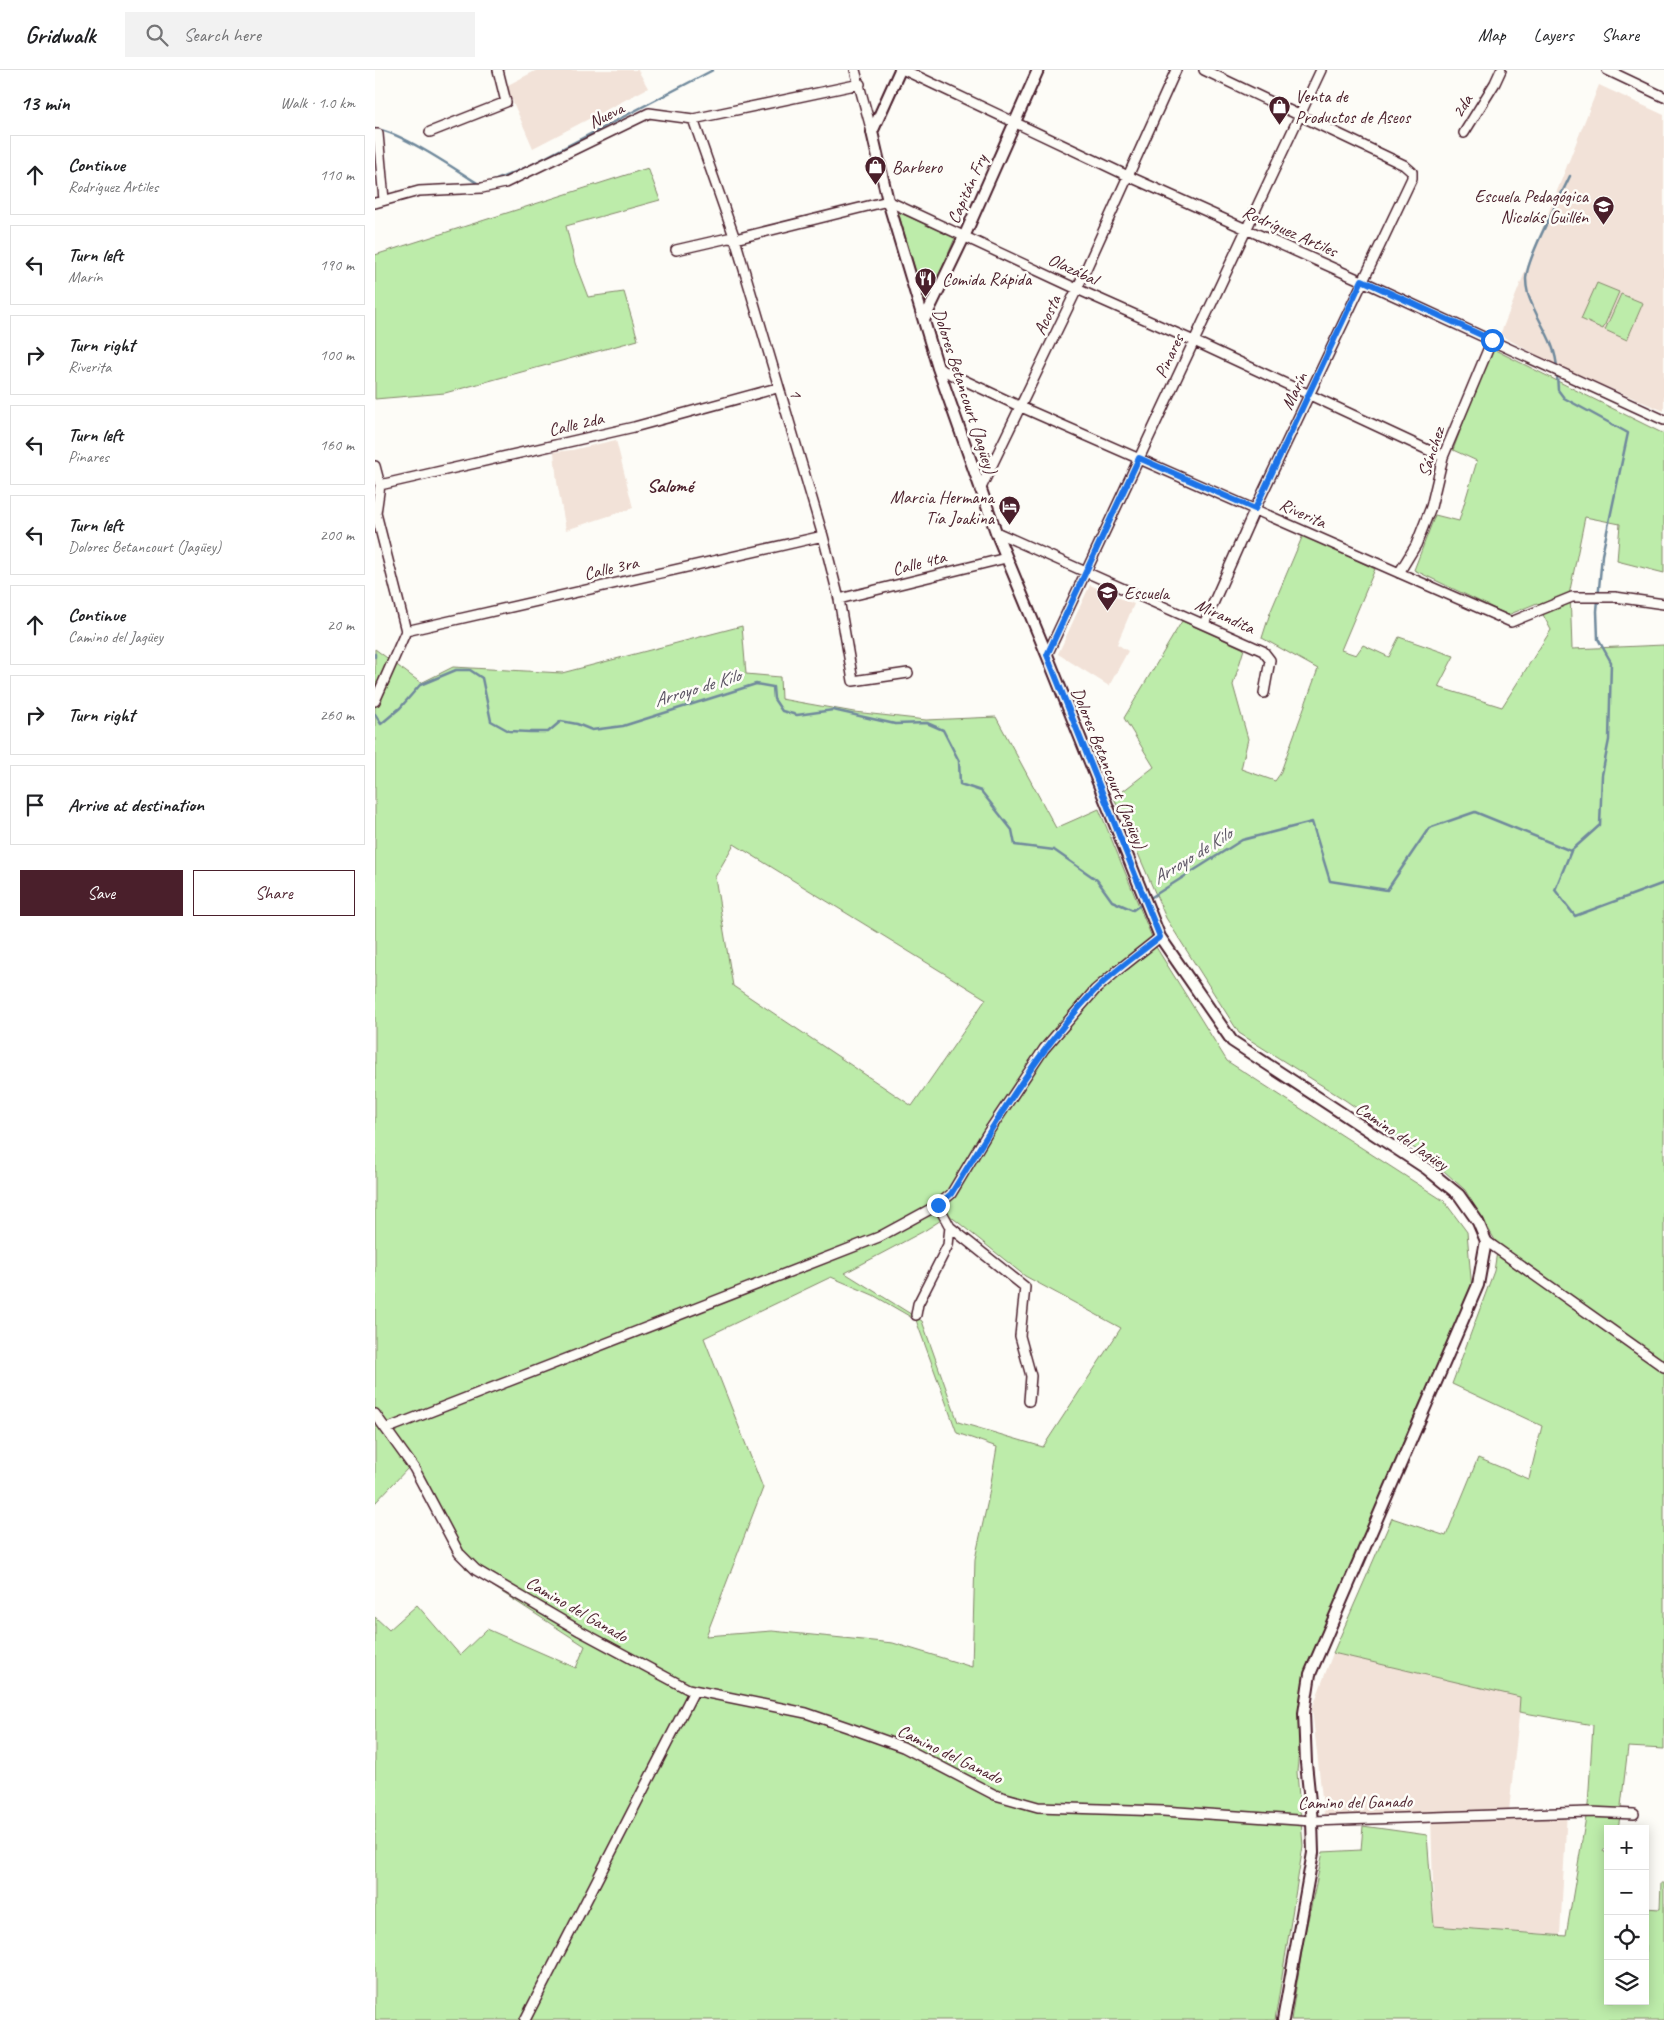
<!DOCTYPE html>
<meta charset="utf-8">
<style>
body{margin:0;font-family:Caveat,sans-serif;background:#f2f2f2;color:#202124}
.controls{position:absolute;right:15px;bottom:15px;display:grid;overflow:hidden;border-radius:0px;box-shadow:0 2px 12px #0003}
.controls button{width:45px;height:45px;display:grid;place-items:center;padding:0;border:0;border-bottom:1px solid #e0e0e0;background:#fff;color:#202124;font:25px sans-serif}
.stop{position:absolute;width:15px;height:15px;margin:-11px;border:4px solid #1a73e8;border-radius:50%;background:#fff}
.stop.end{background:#1a73e8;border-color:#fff;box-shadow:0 1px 5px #0008}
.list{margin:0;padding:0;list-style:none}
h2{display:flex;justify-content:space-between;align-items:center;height:65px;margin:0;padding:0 20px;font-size:21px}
h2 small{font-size:16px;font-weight:400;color:#757577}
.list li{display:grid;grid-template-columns:32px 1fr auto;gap:15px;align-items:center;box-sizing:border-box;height:80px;margin:0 10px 10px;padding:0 10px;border:1px solid #e0e0e0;border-radius:0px}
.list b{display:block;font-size:19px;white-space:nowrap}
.list p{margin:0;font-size:16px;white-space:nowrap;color:#757577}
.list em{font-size:16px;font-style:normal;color:#757577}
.actions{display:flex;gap:10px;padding:15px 20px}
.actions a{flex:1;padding:11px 0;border:1px solid #4a1f2b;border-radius:0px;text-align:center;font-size:18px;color:#4a1f2b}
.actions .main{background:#4a1f2b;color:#fff}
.icon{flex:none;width:28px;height:28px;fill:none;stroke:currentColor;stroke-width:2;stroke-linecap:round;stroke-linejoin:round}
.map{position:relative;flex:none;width:1289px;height:1950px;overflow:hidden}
header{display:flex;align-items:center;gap:30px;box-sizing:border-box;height:70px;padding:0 25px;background:#fff;border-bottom:1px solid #e0e0e0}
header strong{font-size:24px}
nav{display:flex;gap:28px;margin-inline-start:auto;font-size:18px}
.search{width:350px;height:45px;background:#f2f2f2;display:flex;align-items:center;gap:12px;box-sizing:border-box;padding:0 18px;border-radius:0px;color:#757577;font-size:19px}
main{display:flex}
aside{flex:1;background:#fff}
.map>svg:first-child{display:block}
</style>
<header>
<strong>Gridwalk</strong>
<div class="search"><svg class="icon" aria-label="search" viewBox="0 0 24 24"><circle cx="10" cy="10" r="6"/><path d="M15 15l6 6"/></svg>Search here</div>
<nav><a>Map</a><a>Layers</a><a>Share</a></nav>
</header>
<main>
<aside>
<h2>13 min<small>Walk · 1.0 km</small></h2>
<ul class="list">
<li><svg class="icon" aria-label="ahead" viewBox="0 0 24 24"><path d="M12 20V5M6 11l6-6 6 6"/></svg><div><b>Continue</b><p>Rodríguez Artiles</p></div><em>110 m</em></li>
<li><svg class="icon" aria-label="left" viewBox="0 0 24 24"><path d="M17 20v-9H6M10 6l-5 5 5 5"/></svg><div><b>Turn left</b><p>Marín</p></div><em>190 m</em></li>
<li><svg class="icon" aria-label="right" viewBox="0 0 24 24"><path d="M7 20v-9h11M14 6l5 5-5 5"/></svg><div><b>Turn right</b><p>Riverita</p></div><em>100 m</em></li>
<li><svg class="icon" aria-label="left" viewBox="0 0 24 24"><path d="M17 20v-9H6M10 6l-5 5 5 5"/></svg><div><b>Turn left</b><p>Pinares</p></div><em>160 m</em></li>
<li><svg class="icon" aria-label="left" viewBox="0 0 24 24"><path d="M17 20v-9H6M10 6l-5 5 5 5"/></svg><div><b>Turn left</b><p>Dolores Betancourt (Jagüey)</p></div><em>200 m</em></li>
<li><svg class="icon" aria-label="ahead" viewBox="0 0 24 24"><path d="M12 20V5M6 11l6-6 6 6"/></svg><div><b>Continue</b><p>Camino del Jagüey</p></div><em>20 m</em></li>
<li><svg class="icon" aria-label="right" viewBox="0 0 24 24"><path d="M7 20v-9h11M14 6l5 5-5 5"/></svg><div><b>Turn right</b></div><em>260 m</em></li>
<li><svg class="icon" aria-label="arrive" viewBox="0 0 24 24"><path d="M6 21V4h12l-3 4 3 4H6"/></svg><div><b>Arrive at destination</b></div></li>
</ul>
<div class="actions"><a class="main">Save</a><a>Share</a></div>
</aside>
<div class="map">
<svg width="1289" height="1950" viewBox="0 0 1289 1950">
<rect width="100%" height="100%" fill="#fdfcf7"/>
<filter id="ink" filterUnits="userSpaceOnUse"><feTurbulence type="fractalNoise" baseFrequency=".02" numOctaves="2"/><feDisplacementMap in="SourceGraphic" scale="10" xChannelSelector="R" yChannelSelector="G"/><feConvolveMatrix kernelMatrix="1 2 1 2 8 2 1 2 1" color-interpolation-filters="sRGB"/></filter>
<g filter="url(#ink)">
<path fill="#f2e2d8" d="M162,0H263L273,18L158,78L131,16Z
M1224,15L1289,45V341L1182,296L1125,265Z
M241,370L258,438L191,460L182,412L179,382L197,380Z
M715,515L759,534L742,574L753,581L734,616L683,584Z
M958,1583L1146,1627L1134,1741H1192L1185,1865L1059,1856L1056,1744L949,1745L937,1639Z"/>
<path fill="#bdecaa" stroke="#84866a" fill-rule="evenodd" d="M273,98L285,130L191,156L200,193L213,227L249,222L263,270L70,323L0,329V185Z
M523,142L580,168L551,236Z
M1222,213L1244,222L1228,259L1206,249Z
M1246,224L1268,233L1252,270L1230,260Z
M1116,278L1289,364V503L1242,491L1245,454L1210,447L1195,520L1197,579L1289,575V1679L1253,1677L1244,1753L1241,1759H1233V1772L1228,1781L1233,1784V1931H1270V1838L1285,1839L1286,1813H1289V1950H916L929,1868L948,1782L986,1780L988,1756L1052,1765L1059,1856L1191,1866L1213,1735L1218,1655L1144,1642L1145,1627L958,1583L1017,1448L1071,1466L1103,1388L1154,1409L1167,1356L1077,1314L1119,1201L1123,1175L1090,1120L1059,1092L970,1030L864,963L791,848L739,728L779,697L749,648L807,551L869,579L858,615L873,669L866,699L900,711L905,704L943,599L887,568L895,543L928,465L1000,499L966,580L981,585L988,575L1014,587L1024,567L1079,586L1063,617L1127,637L1176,560L1162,533L1133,545L1039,500L1060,445L1084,451L1102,391L1078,380Z
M367,556L371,604L405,607L406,629L479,642L551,650L621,647L681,758L724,739L781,877L852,991L1069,1131L1092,1162L1097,1220L1044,1335L931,1601L922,1702L928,1776L900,1950H0V1547L14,1560L42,1535L85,1585L112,1559L201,1598L210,1576L91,1499L34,1397L0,1433V579L46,613L78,597L187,603ZM359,774L611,929L537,1036L358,916L340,807ZM574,1145L650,1206L746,1258L668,1377L583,1352L547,1251L470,1203L549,1161ZM456,1207L498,1225L541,1250L582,1363L622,1377L613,1430L600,1489L597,1597L518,1573L397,1561L331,1566L388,1418L329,1268Z"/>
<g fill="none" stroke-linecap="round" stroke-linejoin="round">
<path stroke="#6f899c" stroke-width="2.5" d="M0,59C24,61 82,100 105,115
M119,111L152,97L338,0
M1182,299C1181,271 1161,250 1153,224C1152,220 1151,213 1151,209C1152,187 1185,128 1195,106
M1182,305L1183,320L1189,328L1253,363L1227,485L1222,541L1223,569L1236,592L1234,670L1227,705L1225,755L1196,781
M0,584V587
M0,644L6,654L25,638L45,615L81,600H95L107,608L116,651L134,661L155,662H173L186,651L202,654L217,660L248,656L381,614L398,617L399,629L407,641L422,645L458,640L520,654L552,653L568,660L584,691L585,714L606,721L637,760L640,775L679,780L722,810L737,831L758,840L768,833
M772,830L867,770L937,752L955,811L1012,820L1054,758L1100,742L1196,781L1180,820L1200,846L1289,813"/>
<defs>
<path id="minor" d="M480,0L497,62
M529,0L753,106L987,211L1289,350
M829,0L1029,95L1037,102V108L880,439L829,554
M1232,0L1289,27
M318,49L360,169L448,466L464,529L478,611L533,603
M55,62L131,32L123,0
M1089,63L1120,13L1126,0
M0,64H3L9,130
M0,133L44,121L107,118L130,113L274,43L318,49L485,14
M301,180L353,168L360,169L513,131L702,219L819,271L1068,387
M563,298L646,337L1136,552L1197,527H1240L1289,534
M0,396L5,415L1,443L31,561L0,631
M5,415L259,357L402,318
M605,420L702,219L801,0
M621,462L888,581L895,590L889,623
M1024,503L1041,475L1056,437L1068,387L1117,270
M464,529L631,488
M31,561L448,466
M672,585L946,0
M563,1135L575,1157L650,1217L645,1266L656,1306L654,1331
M1111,1171L1289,1297
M541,1245L543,1234L573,1175L575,1157
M0,1344L39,1398L84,1483L101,1500L205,1561L313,1619L431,1643L472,1657L528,1677L620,1725L663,1737L788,1741L937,1751L1214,1742L1259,1744
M11,1359L504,1167L563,1135L576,1124L612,1064L669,979L720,920L742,901L785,867
M150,1950L319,1621"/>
<path id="tertiary" d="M525,0L497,62L513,131L563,298L621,462L672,585L785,867L857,971L1052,1099L1084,1125L1103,1152L1111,1171L1103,1215L935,1604L929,1643L931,1693L937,1751L938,1783L908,1950
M549,250L589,167L663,0"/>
</defs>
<use href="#minor" stroke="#4a1f2b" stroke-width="12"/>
<use href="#tertiary" stroke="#4a1f2b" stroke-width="14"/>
<use href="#minor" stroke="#fdfcf7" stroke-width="9"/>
<use href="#tertiary" stroke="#fdfcf7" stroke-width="10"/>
</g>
</g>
<g fill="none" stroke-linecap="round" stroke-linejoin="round" filter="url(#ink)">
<path stroke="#1a73e8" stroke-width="6" d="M563,1135L576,1124C620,1053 662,981 720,920C740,900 763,884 785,867L672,585L764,388L880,439L987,210L1117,270"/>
</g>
<defs>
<symbol id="shop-pin" viewBox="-11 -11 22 30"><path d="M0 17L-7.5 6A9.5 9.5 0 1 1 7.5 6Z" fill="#4a1f2b" stroke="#fdfcf7"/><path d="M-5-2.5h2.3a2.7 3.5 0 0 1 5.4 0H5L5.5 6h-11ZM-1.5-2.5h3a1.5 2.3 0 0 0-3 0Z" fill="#fff"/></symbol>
<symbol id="university-pin" viewBox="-11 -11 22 30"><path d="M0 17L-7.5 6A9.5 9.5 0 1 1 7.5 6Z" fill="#4a1f2b" stroke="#fdfcf7"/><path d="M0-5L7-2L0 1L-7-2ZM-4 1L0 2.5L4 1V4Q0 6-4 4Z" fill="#fff"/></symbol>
<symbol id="restaurant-pin" viewBox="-11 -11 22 30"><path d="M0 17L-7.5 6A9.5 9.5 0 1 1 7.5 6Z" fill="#4a1f2b" stroke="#fdfcf7"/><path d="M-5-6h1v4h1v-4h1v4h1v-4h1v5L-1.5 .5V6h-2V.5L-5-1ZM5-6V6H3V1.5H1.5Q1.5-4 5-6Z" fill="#fff"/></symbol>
<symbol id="hotel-pin" viewBox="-11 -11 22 30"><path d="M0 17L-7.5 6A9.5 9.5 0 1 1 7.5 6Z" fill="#4a1f2b" stroke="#fdfcf7"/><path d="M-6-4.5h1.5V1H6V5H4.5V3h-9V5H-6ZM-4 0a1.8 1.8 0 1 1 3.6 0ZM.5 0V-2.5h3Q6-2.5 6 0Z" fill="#fff"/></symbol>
<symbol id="school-pin" viewBox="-11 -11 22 30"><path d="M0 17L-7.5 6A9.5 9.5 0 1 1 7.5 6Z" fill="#4a1f2b" stroke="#fdfcf7"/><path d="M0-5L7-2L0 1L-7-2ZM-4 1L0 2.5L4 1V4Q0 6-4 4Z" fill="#fff"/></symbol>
</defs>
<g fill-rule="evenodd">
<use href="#shop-pin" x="892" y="24" width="25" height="34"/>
<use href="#shop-pin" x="488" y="84" width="25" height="34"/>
<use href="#university-pin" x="1216" y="124" width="25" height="34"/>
<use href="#restaurant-pin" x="538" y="196" width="25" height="34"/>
<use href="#hotel-pin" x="622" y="424" width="25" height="34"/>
<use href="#school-pin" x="720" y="510" width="25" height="34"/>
</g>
<g text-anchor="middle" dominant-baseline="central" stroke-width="5" stroke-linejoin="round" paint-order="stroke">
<g font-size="18" fill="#4a1f2b" stroke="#fdfcf7" text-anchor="start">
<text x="920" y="26">Venta de<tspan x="920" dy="21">Productos de Aseos</tspan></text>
<text x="517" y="97">Barbero</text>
<text x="1213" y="126" text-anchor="end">Escuela Pedagógica<tspan x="1213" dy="21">Nicolás Guillén</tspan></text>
<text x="567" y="209">Comida Rápida</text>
<text x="619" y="427" text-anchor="end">Marcia Hermana<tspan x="619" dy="21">Tía Joakina</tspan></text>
<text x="749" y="523">Escuela</text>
</g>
<g font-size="18" fill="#4a1f2b" stroke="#fdfcf7">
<text transform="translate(1087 36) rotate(-58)">2da</text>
<text transform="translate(231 45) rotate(-26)">Nueva</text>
<text transform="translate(592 119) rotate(-66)">Capitán Fry</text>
<text transform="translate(915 161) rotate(24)">Rodríguez Artiles</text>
<text transform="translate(698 199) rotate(25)">Olazábal</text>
<text transform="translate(672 245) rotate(-65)">Acosta</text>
<text transform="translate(794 286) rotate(-65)">Pinares</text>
<text transform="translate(590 321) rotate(72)">Dolores Betancourt (Jagüey)</text>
<text transform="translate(919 321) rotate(-65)">Marín</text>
<text transform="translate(421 323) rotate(73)">1</text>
<text transform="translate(201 354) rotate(-13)">Calle 2da</text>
<text transform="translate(1056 382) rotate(-72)">Sánchez</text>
<text transform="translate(928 443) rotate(24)">Riverita</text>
<text transform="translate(544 493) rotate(-14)">Calle 4ta</text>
<text transform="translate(236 498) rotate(-13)">Calle 3ra</text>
<text transform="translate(850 546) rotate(24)">Mirandita</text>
<text transform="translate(734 698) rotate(68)">Dolores Betancourt (Jagüey)</text>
<text transform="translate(1027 1066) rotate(34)">Camino del Jagüey</text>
<text transform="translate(202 1539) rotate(30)">Camino del Ganado</text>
<text transform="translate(575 1684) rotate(26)">Camino del Ganado</text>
<text transform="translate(980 1732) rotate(-1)">Camino del Ganado</text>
</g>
<g font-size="19" font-weight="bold" fill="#4a1f2b" stroke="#fdfcf7">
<text x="295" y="416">Salomé</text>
</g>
<g font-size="19" font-style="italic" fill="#5c5464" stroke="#fdfcf7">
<text transform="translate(322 618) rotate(-17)">Arroyo de Kilo</text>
<text transform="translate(817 786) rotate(-32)">Arroyo de Kilo</text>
</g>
</g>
</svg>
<div class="controls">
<button>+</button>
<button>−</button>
<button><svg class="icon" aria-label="locate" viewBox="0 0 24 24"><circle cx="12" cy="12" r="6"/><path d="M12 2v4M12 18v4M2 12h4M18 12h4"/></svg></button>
<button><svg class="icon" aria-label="layers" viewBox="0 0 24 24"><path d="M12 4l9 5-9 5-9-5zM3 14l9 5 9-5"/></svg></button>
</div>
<div class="stop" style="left:1117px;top:270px"></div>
<div class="stop end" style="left:563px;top:1135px"></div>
</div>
</main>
